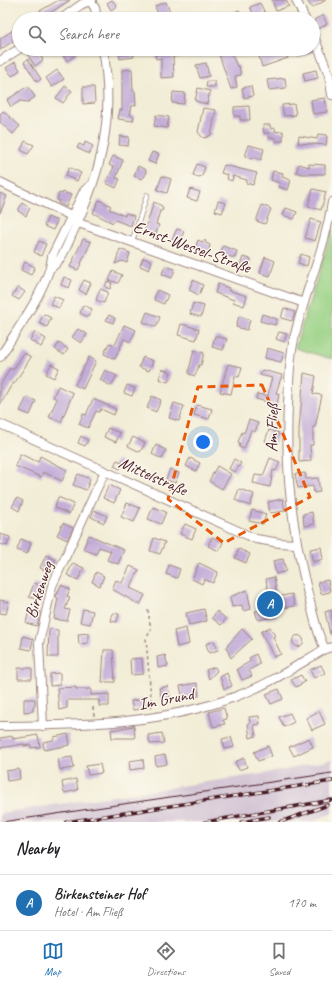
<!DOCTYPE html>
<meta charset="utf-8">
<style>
body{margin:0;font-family:Caveat,sans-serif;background:#f2f2f2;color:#202124}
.you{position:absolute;left:203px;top:442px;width:14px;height:14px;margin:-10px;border:3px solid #fff;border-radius:50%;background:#1a73e8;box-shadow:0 0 0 6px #1a73e833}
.badge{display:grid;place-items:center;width:26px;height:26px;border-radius:50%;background:#1f6fb2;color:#fff;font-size:13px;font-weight:700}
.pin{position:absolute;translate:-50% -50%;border:2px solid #fff;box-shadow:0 1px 4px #0006}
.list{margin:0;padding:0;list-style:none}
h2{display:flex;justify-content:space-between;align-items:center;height:52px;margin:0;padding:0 16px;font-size:17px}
h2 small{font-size:13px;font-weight:400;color:#757577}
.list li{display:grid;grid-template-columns:26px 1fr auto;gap:12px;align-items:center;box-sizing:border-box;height:56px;padding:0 16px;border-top:1px solid #e0e0e0}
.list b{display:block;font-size:15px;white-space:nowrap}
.list p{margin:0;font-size:13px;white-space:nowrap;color:#757577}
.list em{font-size:13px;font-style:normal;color:#757577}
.icon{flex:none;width:22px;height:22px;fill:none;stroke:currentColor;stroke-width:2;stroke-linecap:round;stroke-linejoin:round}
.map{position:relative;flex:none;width:332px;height:822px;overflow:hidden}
.search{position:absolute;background:#fff;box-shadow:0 1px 3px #0004;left:12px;right:12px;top:12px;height:44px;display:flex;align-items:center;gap:10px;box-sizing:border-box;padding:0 14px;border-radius:22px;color:#757577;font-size:15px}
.sheet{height:108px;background:#fff}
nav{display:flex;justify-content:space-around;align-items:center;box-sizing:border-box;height:56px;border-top:1px solid #e0e0e0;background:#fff;font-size:11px;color:#757577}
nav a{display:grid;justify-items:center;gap:2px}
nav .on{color:#1f6fb2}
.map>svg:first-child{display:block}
</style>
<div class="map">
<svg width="332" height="822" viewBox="0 0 332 822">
<rect width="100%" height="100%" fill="#fbf7ec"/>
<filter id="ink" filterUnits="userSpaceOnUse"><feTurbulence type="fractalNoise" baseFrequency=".025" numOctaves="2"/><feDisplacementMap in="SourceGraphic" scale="8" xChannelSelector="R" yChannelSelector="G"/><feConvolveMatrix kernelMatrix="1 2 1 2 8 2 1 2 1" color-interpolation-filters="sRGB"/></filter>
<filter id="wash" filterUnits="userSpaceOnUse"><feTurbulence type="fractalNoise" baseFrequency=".012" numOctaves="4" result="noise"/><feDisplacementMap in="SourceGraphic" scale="16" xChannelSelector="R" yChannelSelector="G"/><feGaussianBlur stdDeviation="0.9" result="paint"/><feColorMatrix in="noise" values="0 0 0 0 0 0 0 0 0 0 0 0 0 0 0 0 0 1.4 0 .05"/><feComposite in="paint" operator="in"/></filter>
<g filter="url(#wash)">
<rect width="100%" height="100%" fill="#f2edd6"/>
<path fill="#cebed1" d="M332,760V813L312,822H0V813L274,772Z"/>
<path fill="#9ad285" stroke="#727858" d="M332,221V359L295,348L326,250Z"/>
<g id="blocks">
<path fill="#c2acd8" d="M59,0H70L50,13L51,15L45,19L38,16V12Z
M112,0L117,6L111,10L107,3Z
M272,0H286L289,6L276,11Z
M307,0H326L312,8Z
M166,2L170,12L159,17L155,6Z
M260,3L265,13L255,17L250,7Z
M239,10L244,19H232L229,15Z
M323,15L327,24L318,29L314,20Z
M19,26V37L0,50V39Z
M69,49H74L77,54L67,61L62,54Z
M118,49H133L134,57L120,59Z
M167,49H181L182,55L173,57L174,77L161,78V58L156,59L155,51Z
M217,49H229L237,66H239L241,75L235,76L237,87L231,89Z
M296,49H313L314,52L298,56Z
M37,50L43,60L35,66L28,55Z
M286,52L288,58L262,67L259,56L265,54L266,56L274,54V56Z
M28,59L41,79L37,82L24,62Z
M15,62L20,70L12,76L6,68Z
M206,63L209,76L200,78L196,65Z
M132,69L133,91H135L136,105L132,106L130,115L134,116L133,121L118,119L120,110H122V70Z
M57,70L64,79L52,87L46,78Z
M316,70L318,78L305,81L303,73Z
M285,78L286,88L269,90L267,80Z
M207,81H215V87H206Z
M28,86L35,97L28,102L20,101L11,107L7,100Z
M65,86L72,91L63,103L56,98Z
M251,86L253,96L244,98L242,88Z
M83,87H94L95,103L83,104Z
M198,88L210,91L207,104L195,101Z
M173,92L185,93L184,104L172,103Z
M325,98L327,112L313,114L311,100Z
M294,104L296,115L284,116L282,105Z
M249,106L250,120H240V116H234V107Z
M203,108L216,110L211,135L205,138L202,137L198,132Z
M3,111L20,126L13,134L0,122V114Z
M156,115L169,117L167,128L154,126Z
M263,125H270L271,129L275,128L276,132L283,131V141H275V138H269V133H264Z
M318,134L327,135L326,145L298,143L299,136L317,139Z
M120,136L129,137L128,146L119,145Z
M25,141L34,145L28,154L21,150Z
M85,142L93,146L89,154L77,148L79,144L84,146Z
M249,145L264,149L261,160L253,157L252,159L245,156Z
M152,152L159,154L155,164L148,161Z
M113,156L123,160L116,178L120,179L116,188L106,183L114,167L109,165Z
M197,164L205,167L202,176L198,177L193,175Z
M299,164L309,167V164L325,165V174H302L296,172Z
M224,165L257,173L253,185L246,183L247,180L233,176L232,181L227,179L228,175L221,173Z
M138,166L146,170L145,176L142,179L134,176Z
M69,167L81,173L77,181L66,176Z
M273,171L283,173L282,177L291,180L288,190L279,187L280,183L271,180Z
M162,176L171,179L167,193L157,190Z
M190,189L200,192L197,201L187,198Z
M313,189L326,192L321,210L308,206Z
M63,192L71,195L66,207L58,203L59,201L57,200L59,193L62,194Z
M0,193L7,196L0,213Z
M99,200L111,206L109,209L125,216L126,213L134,216L131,226L115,220L113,223L93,213Z
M218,201L226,203L222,213L215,211Z
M154,202L162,206L163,210L160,211L156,224L159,225L155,236L144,232Z
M22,203L30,208L26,216L18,211Z
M262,205L271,209L265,224L256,221Z
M286,208L297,212L294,219L283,215Z
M48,217L57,221L53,230L44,226Z
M311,219L321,222L315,241L305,238Z
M177,229L184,231L180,242L172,239Z
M83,239L91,242L78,270L70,267Z
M198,240L202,242L205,240L206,243L210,245L208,253L195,249Z
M39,241L46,244L41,256L34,252Z
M223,246L237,251L235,258L220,254Z
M120,249L130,253L127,263L122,261L115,264Z
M301,254L309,257L307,266L298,263Z
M243,257L251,259L249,267L240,265Z
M265,257L275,261L270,276L260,273Z
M143,258L152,261L149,270L140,266Z
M25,262L35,267L31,275L21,270Z
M165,266L175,269L172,278L162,274Z
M113,271L122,275L118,283L109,280Z
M64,277L72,280L69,288L61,285Z
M84,280L91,283L86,294L79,290Z
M193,280L203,285L199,295L189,290Z
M107,281L112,283L110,289L105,287Z
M218,284L229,288L228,290L247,296L244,306L233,302L234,300L215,293Z
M18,287L25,292L19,300L12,296Z
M100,289L108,292L104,303L96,300Z
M157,290L168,295L164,304L154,300Z
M54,296L63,300L59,308L50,304Z
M193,303L204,306L201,317L190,314Z
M83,305L92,309L88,317L80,313Z
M284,308L295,312L292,321L281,318Z
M147,312L160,317L156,327L143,322Z
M44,314L51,318L47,327L39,323Z
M262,314L277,319L275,325L260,321Z
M109,315L115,318L113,323L106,320Z
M239,316L250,320L247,330L236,327Z
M181,324L199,329L196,340L178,335Z
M124,325L136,330L130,342L124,339L115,359L104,354L109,343L115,345Z
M78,329L87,334L81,343L72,337Z
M35,332L46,339L41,347L30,340Z
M279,332L287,334L284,342L276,339Z
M215,336L227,339L223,350L212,347Z
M59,343L68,349L64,355L55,349Z
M267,348L284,353L281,362L265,358Z
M194,350L204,353L201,365H199L195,376L189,374V370Z
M24,353L31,357L14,384H12L0,405V386L10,368L13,370Z
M89,357L96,361L83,389L75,385Z
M143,357L153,361L149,371L139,367Z
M51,364L59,368L54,378L46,374Z
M228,364L242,367L239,377L235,376L231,394L220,392Z
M162,369L171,372L168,382L159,379Z
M105,370L117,376L111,386L100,380Z
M262,370L282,375L276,393L279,394L277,405L256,399L257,394L268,396L270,384L272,378L260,375Z
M304,373L316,376L313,394L322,395L315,427H313V445H310L311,461L299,462V429Z
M127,385L135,388L132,396L124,393Z
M58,386L73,393L61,422L49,417L57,399L53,397Z
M152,396L161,400L156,412L147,408Z
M27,397L36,401L30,415L20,411Z
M93,399L116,409L114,415L101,409L99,412L96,411L88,428L79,424L83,414L86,415Z
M174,403L184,406L179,421L169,418Z
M197,405L212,409L209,419L194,415Z
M249,420L258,423L255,432L251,430L244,449L239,447L240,443L238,442L242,432L244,433Z
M108,428L120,433L116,442L104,437Z
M269,430L279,433L274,445L265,441Z
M81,436L88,440L85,446L78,443Z
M133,437L145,443L140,452L128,446Z
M156,445L166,450L162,459L152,454Z
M20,454L38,462L40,456L67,470L62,481L43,472L41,477L15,466Z
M190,458L200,463L196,471L186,466Z
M270,458L280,462L276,471L273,470L270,487L253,483L255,475L263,476Z
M234,459L241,463L235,472L229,469Z
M117,460L124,463L120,469L114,466Z
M217,466L231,474L222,489L209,481Z
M170,469L179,473L175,483L166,480Z
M305,473L306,479L318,478L320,492L314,493L313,486L298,488L295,474Z
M78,474L90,479L86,490L73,485Z
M109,485L120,490L114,503L103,498Z
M239,489L254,494L250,506L235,500Z
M58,497L74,504L69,514L55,508Z
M17,498L23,501L19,511L12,507Z
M283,499L285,511L270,513L268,502Z
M127,503L140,508L134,522L121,517Z
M153,507L166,512L161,524L148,519Z
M94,510L107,516L104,523L91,517Z
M252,510L266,514L263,524L249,521Z
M312,512L314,524L304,526L303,514Z
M63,523L73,528L67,540L57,535Z
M185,524L196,529L192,539L180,534Z
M0,534L10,537L7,546L0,544Z
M89,535L124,550L118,564L107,560L111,551L99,547L96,554L83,549Z
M212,537L223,542L219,551L208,546Z
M154,538L165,542L160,554L150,551Z
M21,539L31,543L27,554L17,550Z
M321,547L323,559L313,562L310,549Z
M239,549L250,554L246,563L235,558Z
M46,555L56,560L51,573L40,568Z
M283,559L286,571L276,574L273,561Z
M73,563L84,568L78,580L67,575Z
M199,563L218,572L213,583L204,579L202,584L192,579Z
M169,565L180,569L177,578L166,574Z
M130,566L139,570L130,588L145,595L140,605L112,589L116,580L122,583Z
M96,572L104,576L100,586L92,582Z
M274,577L277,597L292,594L295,606L276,609L277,616L258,620L255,611L267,609L263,593L268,592L266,579Z
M328,580L330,592L321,594L318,582Z
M34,583L45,587L40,600L29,597Z
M61,585L70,589L67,596L70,597L65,609L70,610L67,621L54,619L58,598L56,597Z
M247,590L251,609L243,611L242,605L232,607L230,597Z
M0,600L9,602L6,614L0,613Z
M83,609L93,611L90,624L80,622Z
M204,609L207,621L189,625L186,613Z
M29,610L40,612L37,626L26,623Z
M332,610V634H330L325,612Z
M217,611L226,619L221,625L212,618Z
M113,613L119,614L117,622L111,621Z
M270,627L275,636L273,637L281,654L274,657L261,632Z
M186,628L189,644L177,647L174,631Z
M49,629L58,630V657H48Z
M242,629L252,639L231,658L226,647Z
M88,633V643L79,644L78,634Z
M292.5 641a5.5 5.5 0 1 1 11 0a5.5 5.5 0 1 1-11 0Z
M23,636L33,639L31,650L21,648Z
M214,641L218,650L209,653L206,644Z
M104,650H113L115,682H102Z
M256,654L260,664L249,670L252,676L242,680L237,669L251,661L249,658Z
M165,655L168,666L158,668L157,657Z
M142,658L143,674L131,675L130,659Z
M321,665L325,673L314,678L310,670Z
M215,667L217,671L209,679L206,670Z
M18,668H32V679H18Z
M60,673V685L50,686V674Z
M227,673L232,686L224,689L220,677Z
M301,675L305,682L296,687L291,680Z
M197,683L199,696L183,700L180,686Z
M168,686L170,698L162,700L159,688Z
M76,687V689H91V695L109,694V706H99V700H67V708L59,710L57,688Z
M279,689L283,699L271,704L266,694Z
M24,699H35V706H33V711L24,712Z
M145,699L147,708L133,710L131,701Z
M224,708L227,719L223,720L225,724L213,727L209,712Z
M319,711L325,724L312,730L306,718Z
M290,713L294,722L284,727L279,717Z
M259,716L260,724L254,725L256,736L250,738L248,724L250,723L249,717Z
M134,726L135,738H112L111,730Z
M162,733L164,743L150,744L148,735Z
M68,734L70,745L44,750L43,742L54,740V737Z
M38,735L40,747L31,748V745L24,746V744L0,748V738L13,736V739Z
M231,737L234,747L225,749L222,739Z
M309,738L313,747L294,756L289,747Z
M268,746L272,756L258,761L254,752Z
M165,755L167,764L156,766L155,757Z
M72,757L74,768L60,770L58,759Z
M244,758L247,767L239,770L235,762Z
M143,759L144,768L130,770L129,761Z
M100,764L102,773L88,775L86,766Z
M19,769L20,779L7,781L6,771Z
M76,779L78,790L64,793L62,782Z"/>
</g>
</g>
<g filter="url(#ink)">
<use href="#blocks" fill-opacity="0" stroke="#9e8680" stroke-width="1"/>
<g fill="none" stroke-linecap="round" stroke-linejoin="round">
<defs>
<path id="service" d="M132,242L147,195"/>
<path id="minor" d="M296,0L305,19
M90,1L95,8L97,19
M61,19L82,4L92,0
M313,34L329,75L332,95
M0,61L19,49
M0,182L71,216
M70,220L304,303
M51,268C63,259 67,245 73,232C102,172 115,116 103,49
M0,357C16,331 50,285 52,256L84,191L92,184
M0,424L256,539L280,543L296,544
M325,649C316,632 313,612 308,594C292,529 285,473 288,405C289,384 289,361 294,339C304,293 325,250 332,202
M0,726C80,725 161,725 237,696C268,685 296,666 325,649L332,647
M43,726L39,643L52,586L105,471"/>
</defs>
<use href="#service" stroke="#9e8680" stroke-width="5.5"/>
<use href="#minor" stroke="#9e8680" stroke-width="10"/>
<path stroke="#9e8680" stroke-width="1.5" stroke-dasharray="3 3" stroke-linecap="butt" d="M148,610L151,630L146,639L152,710
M93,707L94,716"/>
<use href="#service" stroke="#fff" stroke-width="4"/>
<use href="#minor" stroke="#fff" stroke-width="8"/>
<path stroke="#4a1f2b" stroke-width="1" d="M2,822L332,773"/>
<defs>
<path id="rail" d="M66,822L332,781
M205,822L332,800
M241,822L269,817
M280,822L328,805"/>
</defs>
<use href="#rail" stroke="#4a1f2b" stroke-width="3.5"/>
<use href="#rail" stroke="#fbf7ec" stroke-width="2" stroke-dasharray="6" stroke-linecap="butt"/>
</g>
</g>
<path fill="none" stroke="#e8590c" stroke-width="3" stroke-dasharray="8 5" stroke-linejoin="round" d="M262,385L310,497L224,543L168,499L198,387Z"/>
<g text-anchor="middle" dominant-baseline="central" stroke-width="3" stroke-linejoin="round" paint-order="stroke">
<g font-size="17" fill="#4a1f2b" stroke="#fbf7ec">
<text transform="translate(192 247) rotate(20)">Ernst-Wessel-Straße</text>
<text transform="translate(272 428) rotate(-89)">Am Fließ</text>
<text transform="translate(153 476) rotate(24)">Mittelstraße</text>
<text transform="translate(39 590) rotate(-72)">Birkenweg</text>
<text transform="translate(166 699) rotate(-11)">Im Grund</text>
</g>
</g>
</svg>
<div class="you"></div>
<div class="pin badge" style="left:270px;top:604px">A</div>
<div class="search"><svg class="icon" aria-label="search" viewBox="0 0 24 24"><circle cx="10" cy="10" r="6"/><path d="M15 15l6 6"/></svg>Search here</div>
</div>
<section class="sheet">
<h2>Nearby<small></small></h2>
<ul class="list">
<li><span class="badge">A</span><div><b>Birkensteiner Hof</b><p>Hotel · Am Fließ</p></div><em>170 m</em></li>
</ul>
</section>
<nav>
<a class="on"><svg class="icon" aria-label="map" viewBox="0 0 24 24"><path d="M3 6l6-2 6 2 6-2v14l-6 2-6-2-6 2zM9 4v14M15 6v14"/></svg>Map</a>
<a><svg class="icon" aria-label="directions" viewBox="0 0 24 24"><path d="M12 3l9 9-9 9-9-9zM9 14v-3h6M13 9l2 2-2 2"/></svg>Directions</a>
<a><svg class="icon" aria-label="saved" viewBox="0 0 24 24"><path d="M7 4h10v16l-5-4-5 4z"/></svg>Saved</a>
</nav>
